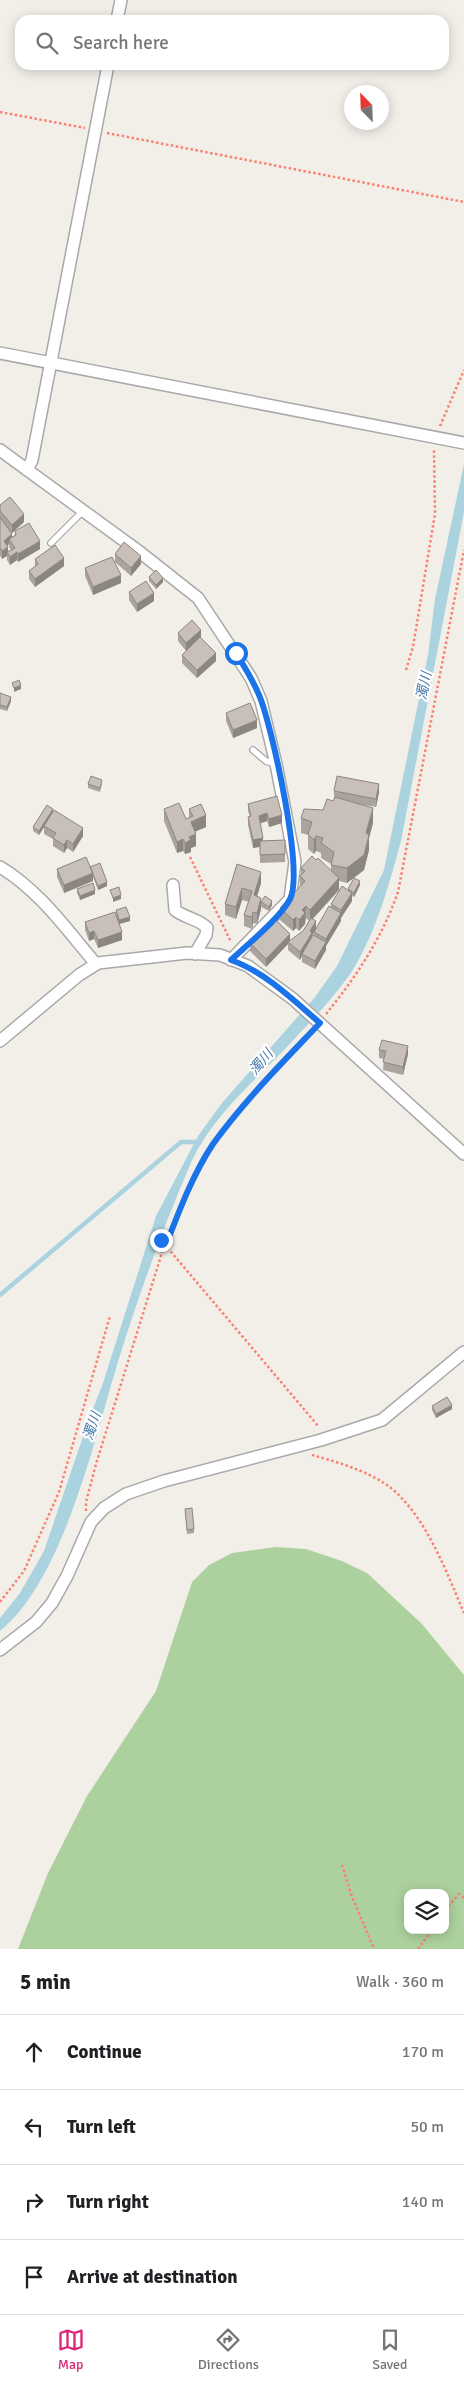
<!DOCTYPE html>
<meta charset="utf-8">
<style>
body{margin:0;font-family:Signika,"Noto Sans JP",sans-serif;background:#f6f6f6;color:#202124}
.controls{position:absolute;right:15px;bottom:15px;display:grid;overflow:hidden;border-radius:10px;box-shadow:0 2px 12px #0003}
.controls button{width:45px;height:45px;display:grid;place-items:center;padding:0;border:0;border-bottom:1px solid #e0e0e0;background:#fff;color:#202124;font:25px sans-serif}
.compass{position:absolute;left:344px;top:85px;width:45px;height:45px;border-radius:50%;background:#fff;box-shadow:0 2px 12px #0003;rotate:337deg}
.stop{position:absolute;width:15px;height:15px;margin:-11px;border:4px solid #1a73e8;border-radius:50%;background:#fff}
.stop.end{background:#1a73e8;border-color:#fff;box-shadow:0 1px 5px #0008}
.list{margin:0;padding:0;list-style:none}
h2{display:flex;justify-content:space-between;align-items:center;height:65px;margin:0;padding:0 20px;font-size:21px}
h2 small{font-size:16px;font-weight:400;color:#757577}
.list li{display:grid;grid-template-columns:32px 1fr auto;gap:15px;align-items:center;box-sizing:border-box;height:75px;padding:0 20px;border-top:1px solid #e0e0e0}
.list b{display:block;font-size:19px;white-space:nowrap}
.list em{font-size:16px;font-style:normal;color:#757577}
.icon{flex:none;width:28px;height:28px;fill:none;stroke:currentColor;stroke-width:2;stroke-linecap:round;stroke-linejoin:round}
.map{position:relative;flex:none;width:464px;height:1949px;overflow:hidden}
.search{position:absolute;background:#fff;box-shadow:0 2px 12px #0003;left:15px;right:15px;top:15px;height:55px;display:flex;align-items:center;gap:12px;box-sizing:border-box;padding:0 18px;border-radius:15px;color:#757577;font-size:19px}
.sheet{height:365px;background:#fff}
nav{display:flex;justify-content:space-around;align-items:center;box-sizing:border-box;height:70px;border-top:1px solid #e0e0e0;background:#fff;font-size:14px;color:#757577}
nav a{display:grid;justify-items:center;gap:2px}
nav .on{color:#db2777}
.map>svg:first-child{display:block}
</style>
<div class="map">
<svg width="464" height="1949" viewBox="0 0 464 1949">
<rect width="100%" height="100%" fill="#f2efe9"/>
<path fill="#add19e" fill-rule="evenodd" d="M276,1547L306,1549L342,1561L367,1573L422,1624L464,1675V1949H18L48,1873L87,1796L156,1691L192,1582L209,1565L232,1553ZM408,1893H445V1930H408Z"/>
<path fill="#aad3df" d="M464,464V512L401,841C389,885 377,929 354,968C341,989 316,1016 299,1034C261,1076 213,1113 190,1165C162,1230 138,1297 117,1365C94,1441 63,1580 0,1631V1618L20,1593L44,1551L89,1419L103,1383L156,1216L198,1136L222,1103L315,997L337,966L384,870L428,655L435,599Z"/>
<g fill="none" stroke-linecap="round" stroke-linejoin="round">
<path stroke="#aad3df" stroke-width="4.5" d="M0,1295L181,1142H200"/>
<defs>
<path id="lane" d="M51,543L83,511
M253,750L266,761L276,764"/>
<path id="street" d="M117,20L121,0
M0,353L464,443
M0,450L141,553L198,598L251,678L261,701L276,764L295,862L290,899L231,960
M27,470L32,460L108,65
M0,867C39,890 67,930 96,964
M173,885L175,910C184,918 200,919 207,928L206,935L195,954
M0,1041L79,975L98,963L187,953L220,955L248,966L293,999L464,1154
M0,1650L36,1622L52,1603L67,1576L91,1522L104,1508L126,1494L164,1481L321,1440L382,1420L464,1352"/>
</defs>
<use href="#lane" stroke="#a9a9a9" stroke-width="8"/>
<use href="#street" stroke="#a9a9a9" stroke-width="14"/>
<path stroke="#fa8072" stroke-width="2.5" stroke-dasharray="2.5 2.5" stroke-linecap="butt" d="M0,112L85,128
M107,133L464,202
M440,426L464,370
M406,670L413,647L435,514L434,450
M190,857L231,942
M326,1014C356,977 382,938 398,892L464,550
M161,1240L319,1427
M312,1455C337,1462 365,1470 387,1485C425,1513 446,1571 464,1613
M86,1511V1502L96,1464L161,1256L199,1169L213,1145L238,1113L311,1032
M0,1602L24,1571L59,1492L110,1316
M342,1865L351,1894L374,1949
M445,1910L459,1894L464,1898
M418,1949L432,1930"/>
<use href="#lane" stroke="#fff" stroke-width="5.5"/>
<use href="#street" stroke="#fff" stroke-width="11"/>
</g>
<path fill="#aba49e" fill-rule="evenodd" d="M0,505L24,522L12,533V537L15,535V531L40,549L18,562L17,560L10,565L7,560V556L2,559L0,556ZM9,544V547L11,550L8,552L7,546Z
M115,554L141,564L131,576L115,562Z
M35,559L64,566L35,587L29,579V571L35,566Z
M85,568L121,583L93,595L85,576Z
M149,577L163,582L156,589L149,581Z
M129,592L154,601L137,612L129,600Z
M178,633L201,638L216,661L197,678L182,663V655L186,651L178,641Z
M0,693L11,701L7,711L0,709Z
M226,713L257,728L233,738L226,721Z
M88,784H102L100,792L88,788Z
M334,791L379,792L376,807L358,804L373,823L369,838V850L364,870L347,883L339,881L312,919L316,929L312,936V938L314,935V932L331,907V904L348,890V889L360,885L354,897L352,896V901L341,918V921L326,946V950L315,969L302,962V956L300,960L288,950V944L266,967L250,951V943L290,941L303,931L309,921L306,918L305,924L299,931L296,928L293,931L280,920V908L300,887V876L301,875V868L316,860L331,870V864L321,858V853L316,851L314,854L308,849V835L301,833V818L323,810L333,801L334,799Z
M248,804L282,823L269,827L267,821L260,823L263,841L285,840V862L260,863V847L253,848L248,825V817H250L248,811Z
M164,809L186,819L189,818V809L206,827L195,832L196,846L191,848V852L185,854L183,851L177,853L164,821Z
M53,812L83,836L73,852L67,848L64,853L53,846V839L44,834V827L39,835L33,831V827Z
M237,864L261,883L257,896L261,902L272,905L269,911L261,907V909L257,924L253,923L252,929L244,926V915L249,902L242,900L236,919L225,915V904Z
M90,868L107,886L98,890L93,877V881L64,893L57,877V869Z
M77,889L95,894L80,900L77,893Z
M116,910L130,921L119,924L122,940L98,948L94,939L89,941L85,930V922L116,913Z
M379,1050L408,1054L403,1075L383,1070L384,1059L379,1058Z
M432,1406L452,1409L436,1418L432,1410Z
M185,1509L194,1529V1533L187,1534Z"/>
<path fill="#8b8681" d="M24,514V522L12,533V525Z
M12,534V542L9,539V544L4,549V541Z
M40,541V549L18,562V554Z
M8,547V554L7,552V556L2,559V551Z
M17,552V560L10,565V557Z
M141,556V564L131,576V568Z
M64,558V566L35,587V579Z
M121,575V583L93,595V587Z
M163,578V582L156,589V585Z
M154,593V601L137,612V604Z
M201,630V638L186,651V643Z
M216,653V661L197,678V670Z
M21,685V689L14,692V688Z
M11,697V701L7,711V707Z
M257,720V728L233,738V730Z
M379,784V792L376,807V799Z
M373,808V823L369,838V850L364,870L347,883V868L366,833Z
M53,809V813L39,835V831Z
M267,813V821L259,824V816Z
M206,815V827L191,833V822Z
M282,815V823L269,827V819Z
M83,828V836L73,852V844Z
M196,834V846L191,848V852L185,854V843L189,837Z
M316,836V851L314,854V840Z
M263,838V846L253,848V840Z
M183,839V851L177,853V842Z
M67,840V848L64,853V845Z
M261,872V883L254,907V895Z
M93,873V881L64,893V885Z
M339,878V890L310,922V910Z
M360,881V885L354,897V893Z
M107,882V886L98,890V886Z
M242,888V900L236,919V907Z
M95,890V894L80,900V896Z
M352,893V901L341,918V910Z
M121,895V899L113,902V898Z
M261,898V909L257,924V913Z
M272,901V905L269,911V907Z
M306,906L305,924L299,931V920L302,910Z
M253,912V923L252,929V917Z
M341,913V921L326,946V950L315,969V961L326,942V939Z
M130,917V921L119,924V920Z
M296,917V928L293,931V920Z
M316,921V929L312,936V941L302,954V956L300,960V952L310,931Z
M94,931V939L89,941V933Z
M122,932V940L98,948V940Z
M290,934V942H288V944L266,967V959Z
M408,1046V1054L403,1075V1067Z
M452,1405V1409L436,1418V1414Z"/>
<path fill="#c7bfb8" stroke="#8b8681" d="M10,497L24,514L12,525L0,511V505Z
M0,517L12,534L4,541L8,547L2,551L0,548Z
M29,523L40,541L18,554L17,552L10,557L7,552L15,548L9,539L16,535L15,531Z
M124,542L141,556L131,568L115,554Z
M55,545L64,558L35,579L29,571L38,564L35,559Z
M112,557L121,575L93,587L85,568Z
M156,570L163,578L156,585L149,577Z
M146,581L154,593L137,604L129,592Z
M192,620L201,630L186,643L178,633Z
M200,637L216,653L197,670L182,655Z
M19,680L21,685L14,688L12,683Z
M0,693L11,697L7,707L0,705Z
M250,703L257,720L233,730L226,713Z
M91,776L102,780L100,788L88,784Z
M337,776L379,784L376,799L334,791Z
M277,796L282,815L269,819L267,813L259,816L263,838L253,840L248,817L251,816L248,804Z
M335,797L373,808L366,833L369,835L364,855L347,868L331,865L334,852L321,843L323,838L316,836L314,840L308,834L312,822L301,818L304,809L323,810L327,799L333,801Z
M179,803L186,819L193,816L189,809L201,804L206,815L191,822L196,834L189,837L191,840L185,843L183,839L177,842L164,809Z
M47,805L53,809L39,831L33,827Z
M54,810L83,828L73,844L67,840L64,845L53,838L56,833L44,826Z
M285,840V854L260,855V841Z
M312,856L316,860L318,858L339,878L310,910L306,906L302,910L305,913L299,920L296,917L293,920L280,908L305,881L300,876L305,871L301,868Z
M86,857L93,873L64,885L57,869Z
M100,863L107,882L98,886L90,867Z
M237,864L261,872L254,895L261,898L257,913L253,912L252,917L244,915L252,891L242,888L236,907L225,904Z
M354,878L360,881L354,893L348,889Z
M93,883L95,890L80,896L77,889Z
M342,886L352,893L341,910L331,904Z
M119,887L121,895L113,898L110,890Z
M265,896L272,901L269,907L261,902Z
M329,906L341,913L326,939L314,932Z
M126,907L130,917L119,920L116,910Z
M115,912L122,932L98,940L94,931L89,933L85,922Z
M311,918L316,921L310,931L312,933L300,952L288,942L303,931Z
M275,919L290,934L266,959L250,943Z
M313,935L326,942L315,961L302,954Z
M382,1040L408,1046L403,1067L383,1062L386,1051L379,1050Z
M447,1397L452,1405L436,1414L432,1406Z
M192,1508L194,1529L187,1530L185,1509Z"/>
<g fill="none" stroke-linecap="round" stroke-linejoin="round">
<path stroke="#1a73e8" stroke-width="6" d="M161,1240L166,1245C179,1211 193,1174 213,1144C244,1101 283,1062 320,1023C292,999 265,972 231,960C246,946 282,916 290,899C304,871 273,733 261,700C255,683 245,668 236,653"/>
</g>
<g text-anchor="middle" dominant-baseline="central" stroke-width="4.5" stroke-linejoin="round" paint-order="stroke">
<g font-size="14" font-style="italic" fill="#4a7aab" stroke="#fff">
<text transform="translate(424 686) rotate(-79)">濁川</text>
<text transform="translate(261 1062) rotate(-50)">濁川</text>
<text transform="translate(92 1426) rotate(-71)">濁川</text>
</g>
</g>
</svg>
<div class="controls">
<button><svg class="icon" aria-label="layers" viewBox="0 0 24 24"><path d="M12 4l9 5-9 5-9-5zM3 14l9 5 9-5"/></svg></button>
</div>
<svg class="compass" viewBox="-18 -18 36 36"><path d="M0-13l5 13h-10z" fill="#e53935"/><path d="M0 13l5-13h-10z" fill="#757577"/></svg>
<div class="stop" style="left:236px;top:653px"></div>
<div class="stop end" style="left:161px;top:1240px"></div>
<div class="search"><svg class="icon" aria-label="search" viewBox="0 0 24 24"><circle cx="10" cy="10" r="6"/><path d="M15 15l6 6"/></svg>Search here</div>
</div>
<section class="sheet">
<h2>5 min<small>Walk · 360 m</small></h2>
<ul class="list">
<li><svg class="icon" aria-label="ahead" viewBox="0 0 24 24"><path d="M12 20V5M6 11l6-6 6 6"/></svg><div><b>Continue</b></div><em>170 m</em></li>
<li><svg class="icon" aria-label="left" viewBox="0 0 24 24"><path d="M17 20v-9H6M10 6l-5 5 5 5"/></svg><div><b>Turn left</b></div><em>50 m</em></li>
<li><svg class="icon" aria-label="right" viewBox="0 0 24 24"><path d="M7 20v-9h11M14 6l5 5-5 5"/></svg><div><b>Turn right</b></div><em>140 m</em></li>
<li><svg class="icon" aria-label="arrive" viewBox="0 0 24 24"><path d="M6 21V4h12l-3 4 3 4H6"/></svg><div><b>Arrive at destination</b></div></li>
</ul>
</section>
<nav>
<a class="on"><svg class="icon" aria-label="map" viewBox="0 0 24 24"><path d="M3 6l6-2 6 2 6-2v14l-6 2-6-2-6 2zM9 4v14M15 6v14"/></svg>Map</a>
<a><svg class="icon" aria-label="directions" viewBox="0 0 24 24"><path d="M12 3l9 9-9 9-9-9zM9 14v-3h6M13 9l2 2-2 2"/></svg>Directions</a>
<a><svg class="icon" aria-label="saved" viewBox="0 0 24 24"><path d="M7 4h10v16l-5-4-5 4z"/></svg>Saved</a>
</nav>
